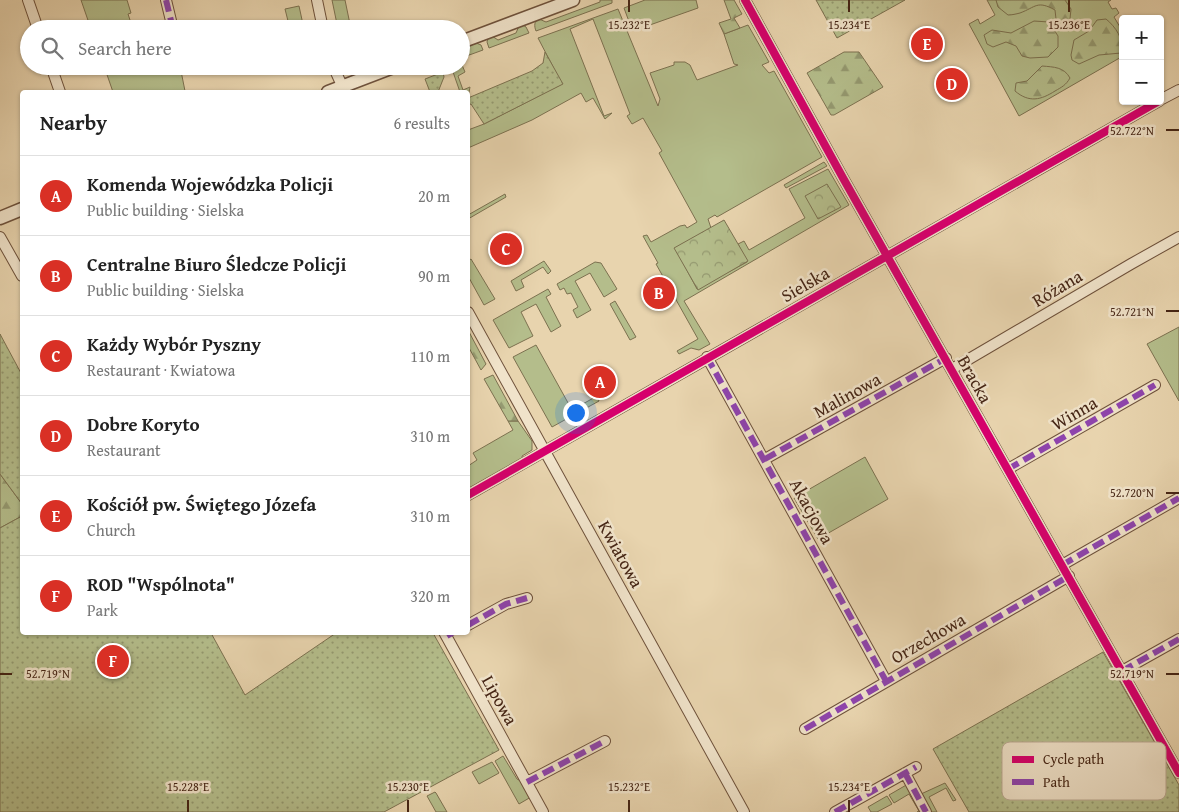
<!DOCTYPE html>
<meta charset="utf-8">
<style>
body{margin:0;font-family:"Gentium Book Plus",serif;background:#f6f6f6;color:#222}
.controls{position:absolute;right:15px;top:15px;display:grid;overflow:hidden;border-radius:5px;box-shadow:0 1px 4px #0004}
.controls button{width:45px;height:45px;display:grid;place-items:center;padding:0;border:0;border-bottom:1px solid #e0e0e0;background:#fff;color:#222;font:25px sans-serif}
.you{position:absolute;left:575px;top:412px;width:18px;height:18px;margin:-12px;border:4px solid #fff;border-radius:50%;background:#1a73e8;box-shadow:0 0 0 8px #1a73e833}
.badge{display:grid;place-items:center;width:32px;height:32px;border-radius:50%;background:#d93025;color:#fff;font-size:16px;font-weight:700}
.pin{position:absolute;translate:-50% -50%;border:2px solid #fff;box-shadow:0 1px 5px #0006}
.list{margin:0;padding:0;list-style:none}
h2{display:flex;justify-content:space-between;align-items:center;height:65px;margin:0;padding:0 20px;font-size:21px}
h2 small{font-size:16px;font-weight:400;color:#767676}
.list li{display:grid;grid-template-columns:32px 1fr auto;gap:15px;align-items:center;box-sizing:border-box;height:80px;padding:0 20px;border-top:1px solid #e0e0e0}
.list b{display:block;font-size:19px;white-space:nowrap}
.list p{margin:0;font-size:16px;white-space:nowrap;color:#767676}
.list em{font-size:16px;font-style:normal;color:#767676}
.icon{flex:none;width:28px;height:28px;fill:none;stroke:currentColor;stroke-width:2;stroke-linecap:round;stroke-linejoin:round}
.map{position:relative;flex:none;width:1179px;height:812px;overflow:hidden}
.search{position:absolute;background:#fff;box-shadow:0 1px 4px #0004;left:20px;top:20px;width:450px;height:55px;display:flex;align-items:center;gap:12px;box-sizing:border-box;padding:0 18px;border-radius:28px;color:#767676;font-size:19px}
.panel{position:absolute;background:#fff;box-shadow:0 1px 4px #0004;left:20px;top:90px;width:450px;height:545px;border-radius:5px}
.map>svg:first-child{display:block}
</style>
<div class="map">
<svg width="1179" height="812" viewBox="0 0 1179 812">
<defs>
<pattern id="forest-firs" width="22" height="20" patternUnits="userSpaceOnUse" patternTransform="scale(1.25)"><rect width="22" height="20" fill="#b4bd8b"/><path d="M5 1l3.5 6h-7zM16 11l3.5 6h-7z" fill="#949970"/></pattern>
<pattern id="park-crowns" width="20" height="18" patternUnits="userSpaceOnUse" patternTransform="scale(1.25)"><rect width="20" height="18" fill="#b4bd8b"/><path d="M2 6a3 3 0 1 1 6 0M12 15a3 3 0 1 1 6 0" fill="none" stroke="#949970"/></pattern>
<pattern id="garden-dots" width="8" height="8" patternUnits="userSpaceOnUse" patternTransform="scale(1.25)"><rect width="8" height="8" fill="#b4bd8b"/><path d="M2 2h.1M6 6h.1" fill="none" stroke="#949970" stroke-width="1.8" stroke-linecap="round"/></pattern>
</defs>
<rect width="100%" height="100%" fill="#e8d4ae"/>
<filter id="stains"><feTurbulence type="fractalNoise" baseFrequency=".004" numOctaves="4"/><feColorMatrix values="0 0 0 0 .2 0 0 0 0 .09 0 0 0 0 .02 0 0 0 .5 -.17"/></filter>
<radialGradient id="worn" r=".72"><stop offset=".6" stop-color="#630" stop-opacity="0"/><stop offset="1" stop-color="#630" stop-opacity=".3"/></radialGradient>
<path fill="#b4bd8b" stroke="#7c7150" d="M81,0H127L131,13L128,14L133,29H91Z
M332,0H345L351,29H338Z
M600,0H612V3L536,31C534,26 534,21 539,19L546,22L600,2Z
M645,0H696L698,8L647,26L646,22L631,27L624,8Z
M987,0H1111L1108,2L1112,9L1116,8L1119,13L1114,17L1120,27L1123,25V56L1019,116L969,24L978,19L980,24L995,15Z
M299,6L304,29H290L285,9Z
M618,9L658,106L660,99L650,73L674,65V62H685L690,65L697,80L738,65L734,64L724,34L748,25L769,62L762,65L769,73L774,71L822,157L717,217L715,215L708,219L711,228L675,248L697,289L747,262L738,244L744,241L749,250L805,218L789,189L828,169L849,205L684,301L710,344L699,350L691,348L679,354L677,351L698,339L656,264L658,263L643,236L647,235L651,242L680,226L685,225L687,228L697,222L659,153L662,151L643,118L632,124L627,116L630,114L593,19L570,29L604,116L612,113L605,119L593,98L586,102L581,93L532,120L468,148V130L484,124L562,84L538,38Z
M523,25L526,27L529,33L489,48L487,42L488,38L492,36L498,40L516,33L519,26Z
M476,43L481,45L483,50L461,58V50Z
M462,65L465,72L458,76L463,90L470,87L468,98V92H460L452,69Z
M104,66H182L181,71L185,91L179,92H113Z
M824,162L827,166L786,188L784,185Z
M505,194L506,197L468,219V215Z
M471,259L495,299L484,305L468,276V261Z
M544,261L551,271L548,274L543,267L521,280L524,287L516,291L511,281Z
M595,262L601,263L617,289L604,297L590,273L575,281L591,310L577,318L573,310L578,307L571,293L567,294L564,288L560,290L557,284Z
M548,289L551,294L546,297L561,326L551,332L536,304L521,312L533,336L509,348L493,320Z
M615,301L636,337L630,340L610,304Z
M1179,327V401L1147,344Z
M536,345L572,410L597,396L599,401L552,427L513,357Z
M508,421H518L532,441V450L522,456L523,460L468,492V466L477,460L473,453L513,430Z
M865,457L888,499L818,539L794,498Z
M503,756L517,779L523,782L531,797L519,804L495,761Z
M492,762L499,773L479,784L472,772Z
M945,783L956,800L953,801L946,788L929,797L937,812H931L921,794Z
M908,784L923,812H917L919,811L909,794L894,803L889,795Z
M435,792L436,793L447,812H436L427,796Z
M887,796L892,804L877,812H871L868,807Z"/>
<path fill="url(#forest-firs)" stroke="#7c7150" d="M724,0H734L742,14L734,18L740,28L724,34L719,23L731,19Z
M996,0H1065L1071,9L1070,19L1063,22L1056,19L1055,10C1037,0 1036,7 1020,13C1016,14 1012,15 1008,15L998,7Z
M1106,19C1116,27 1123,39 1123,51L1121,53L1099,55L1079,64L1072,60L1071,55L1074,40L1089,31L1097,20Z
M1034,21L1049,22L1058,36V47L1048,57L1030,58L1022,56L1016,46L1006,42L993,47L987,44L984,35L992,30L1011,33Z
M844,52H859L883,87L834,115H831L807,73Z
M1042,66C1054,67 1064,67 1070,78C1066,85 1062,87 1055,91C1041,100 1029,103 1015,91L1016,83L1027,81Z
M468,330L486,364L481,370L468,346Z
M493,375L518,421H508L484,379Z
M0,474L22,504V516L0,528Z"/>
<path fill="url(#park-crowns)" stroke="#7c7150" d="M827,184L841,207L818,219L805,196Z
M724,220L748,261L698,290L674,248Z"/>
<path fill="url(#garden-dots)" stroke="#7c7150" d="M816,0H905L837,38Z
M545,52L563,84L484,124L471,104L468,105V98L532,71L543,63Z
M443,72L444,77L438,92H430L425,79Z
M0,334L22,375V504L0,474Z
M22,516V632L211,633L245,695L336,633H433L499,750L384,812H0V528Z
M1103,652L1179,785V812H969L933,749Z"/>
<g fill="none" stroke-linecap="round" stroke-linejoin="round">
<defs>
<path id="minor" d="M28,0L38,29
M166,0L173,29
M317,0L323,29
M745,0L843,178L1179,773
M51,66L60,92
M333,66L345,92
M1160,100L1179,90
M0,237L22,276
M468,312L744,812
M707,357L886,681
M952,369L1131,264L1179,237
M765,459L946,358
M1008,469L1155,385
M468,495L1159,101
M1062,565L1179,498
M468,625L506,604L527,598
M444,632L543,812
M1122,671L1179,639
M805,729L1069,576
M905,773L926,812
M527,782L605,741
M835,812L916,767"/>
<path id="tertiary" d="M461,42L573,0
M328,92L396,66
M0,218L22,209"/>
</defs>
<use href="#minor" stroke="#6e513b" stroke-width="12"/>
<use href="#tertiary" stroke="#6e513b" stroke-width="15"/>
<use href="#minor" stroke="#f0e3ca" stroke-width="10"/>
<use href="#tertiary" stroke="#f0e3ca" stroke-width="12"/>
<path stroke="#8e44ad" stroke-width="6" stroke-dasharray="12 6" stroke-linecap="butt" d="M166,0L173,29
M707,357L886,681
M765,459L946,358
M1008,469L1155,385
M1062,565L1179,498
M468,625L506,604L527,598
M447,636L454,632
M1122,671L1179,639
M805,729L1069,576
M905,773L926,812
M527,782L605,741
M835,812L916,767"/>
<defs>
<path id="cycleway" d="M745,0L843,178L1179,773
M468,495L1159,101"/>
</defs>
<use href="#cycleway" stroke="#f0e3ca" stroke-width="11"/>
<use href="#cycleway" stroke="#d6006c" stroke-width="8"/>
</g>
<path fill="none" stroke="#452515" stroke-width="2" d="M629,0V12M849,0V12M1069,0V12M1166,130H1179M1166,311H1179M1166,493H1179M0,674H12M1166,674H1179M188,800V812M408,800V812M629,800V812M849,800V812"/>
<g text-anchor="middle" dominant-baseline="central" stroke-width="5" stroke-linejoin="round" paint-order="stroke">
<g font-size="18" fill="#452515" stroke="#f0e3ca">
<text transform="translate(805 284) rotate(-30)">Sielska</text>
<text transform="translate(1057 288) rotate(-31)">Różana</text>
<text transform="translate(975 379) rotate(61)">Bracka</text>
<text transform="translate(847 395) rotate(-29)">Malinowa</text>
<text transform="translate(1074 413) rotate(-30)">Winna</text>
<text transform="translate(812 511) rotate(61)">Akacjowa</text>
<text transform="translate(621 554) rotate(61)">Kwiatowa</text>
<text transform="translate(928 638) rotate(-30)">Orzechowa</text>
<text transform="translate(500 700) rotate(61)">Lipowa</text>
</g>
</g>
<rect x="1002" y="742" width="164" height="58" rx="8" fill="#f0e3ca" stroke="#bdaa94" stroke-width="1"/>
<rect x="1012" y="756" width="22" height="7" fill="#d6006c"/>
<rect x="1012" y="779" width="22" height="6" fill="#8e44ad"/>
<g font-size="14" fill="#452515">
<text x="1043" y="764">Cycle path</text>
<text x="1043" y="787">Path</text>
</g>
<g font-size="12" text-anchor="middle" fill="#452515" stroke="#f0e3ca" stroke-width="5" stroke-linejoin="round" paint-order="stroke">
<text x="629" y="29">15.232°E</text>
<text x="849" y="29">15.234°E</text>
<text x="1069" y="29">15.236°E</text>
<text x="1132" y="135">52.722°N</text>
<text x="1132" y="316">52.721°N</text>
<text x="1132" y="497">52.720°N</text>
<text x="48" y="678">52.719°N</text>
<text x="1132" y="678">52.719°N</text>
<text x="188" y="791">15.228°E</text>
<text x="408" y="791">15.230°E</text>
<text x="629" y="791">15.232°E</text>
<text x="849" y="791">15.234°E</text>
</g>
<rect width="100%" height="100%" filter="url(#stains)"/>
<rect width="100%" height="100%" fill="url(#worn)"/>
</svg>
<div class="controls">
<button>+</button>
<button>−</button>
</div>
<div class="you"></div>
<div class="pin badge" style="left:600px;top:382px">A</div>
<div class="pin badge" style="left:659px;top:293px">B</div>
<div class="pin badge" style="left:506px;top:249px">C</div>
<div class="pin badge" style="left:952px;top:84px">D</div>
<div class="pin badge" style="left:927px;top:44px">E</div>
<div class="pin badge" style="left:113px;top:661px">F</div>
<div class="search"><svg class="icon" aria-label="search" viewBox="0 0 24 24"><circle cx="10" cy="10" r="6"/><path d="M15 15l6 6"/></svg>Search here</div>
<section class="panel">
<h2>Nearby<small>6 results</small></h2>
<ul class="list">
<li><span class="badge">A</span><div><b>Komenda Wojewódzka Policji</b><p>Public building · Sielska</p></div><em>20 m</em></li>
<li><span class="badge">B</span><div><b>Centralne Biuro Śledcze Policji</b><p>Public building · Sielska</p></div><em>90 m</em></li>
<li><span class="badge">C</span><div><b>Każdy Wybór Pyszny</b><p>Restaurant · Kwiatowa</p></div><em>110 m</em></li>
<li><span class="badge">D</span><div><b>Dobre Koryto</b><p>Restaurant</p></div><em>310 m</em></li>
<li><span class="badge">E</span><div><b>Kościół pw. Świętego Józefa</b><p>Church</p></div><em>310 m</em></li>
<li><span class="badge">F</span><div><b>ROD &quot;Wspólnota&quot;</b><p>Park</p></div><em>320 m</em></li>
</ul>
</section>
</div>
